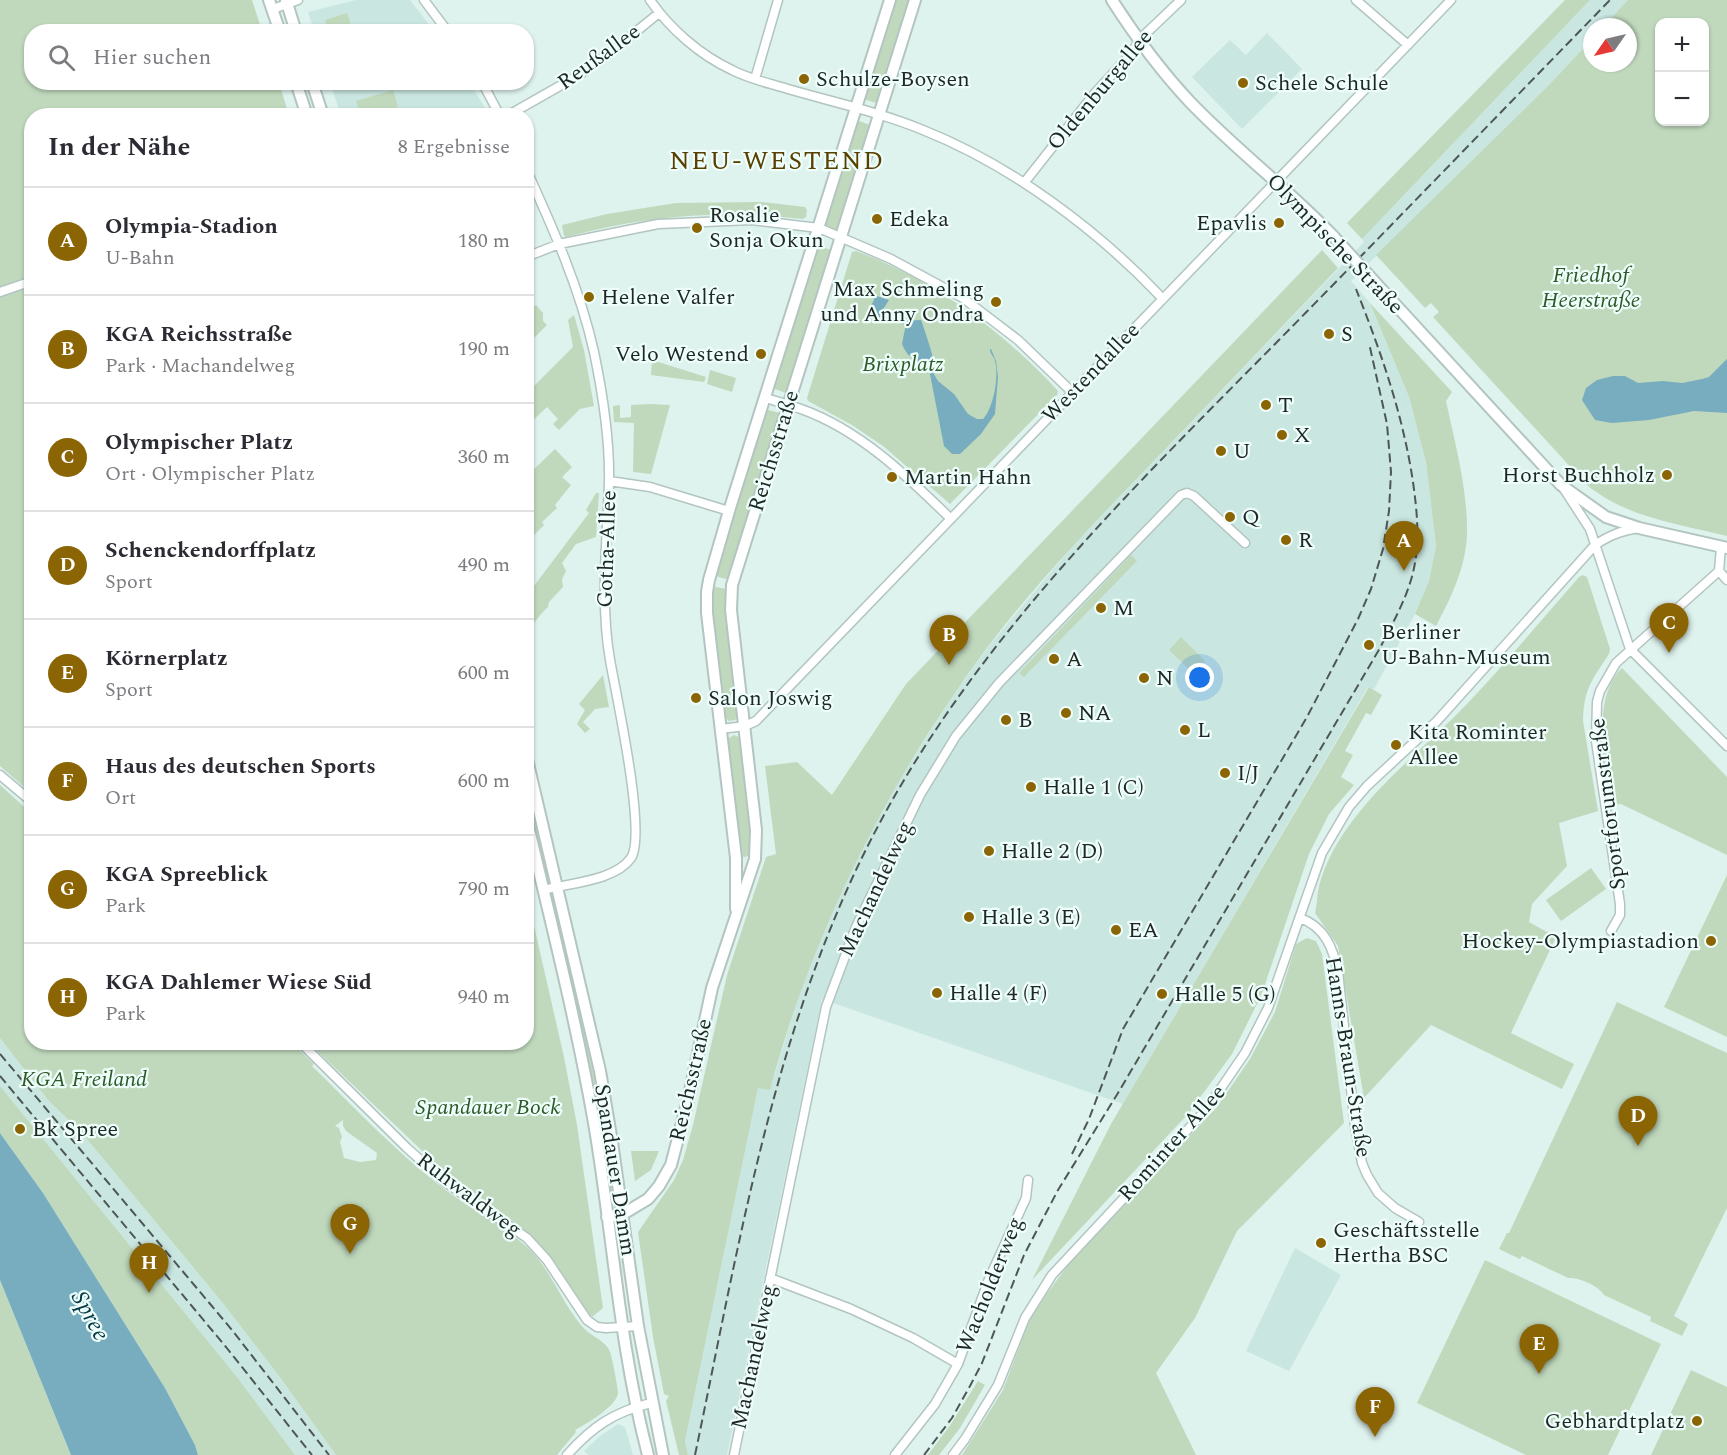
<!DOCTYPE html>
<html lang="de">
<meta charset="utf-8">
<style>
body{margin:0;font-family:Spectral,serif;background:#f2f2f3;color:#2b2b33}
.controls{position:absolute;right:18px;top:18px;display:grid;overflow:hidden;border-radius:12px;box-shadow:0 2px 4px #0004}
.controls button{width:54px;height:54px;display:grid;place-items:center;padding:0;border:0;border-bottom:2px solid #e1e1e2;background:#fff;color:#2b2b33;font:30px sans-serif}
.compass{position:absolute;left:1583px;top:18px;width:54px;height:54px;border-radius:50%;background:#fff;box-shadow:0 2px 4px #0004;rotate:236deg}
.you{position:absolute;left:1200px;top:678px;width:21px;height:21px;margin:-15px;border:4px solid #fff;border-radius:50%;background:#1a73e8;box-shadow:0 0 0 9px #1a73e833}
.badge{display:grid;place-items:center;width:39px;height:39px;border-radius:50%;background:#8b6504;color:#fff;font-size:20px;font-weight:700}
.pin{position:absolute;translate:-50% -50px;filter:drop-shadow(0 2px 3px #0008)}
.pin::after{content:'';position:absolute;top:32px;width:21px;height:18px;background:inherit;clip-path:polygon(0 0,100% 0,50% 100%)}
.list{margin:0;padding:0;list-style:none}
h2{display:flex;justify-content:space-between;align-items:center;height:78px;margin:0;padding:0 24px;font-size:26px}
h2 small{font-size:20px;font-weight:400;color:#7c7c81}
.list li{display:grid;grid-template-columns:39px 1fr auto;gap:18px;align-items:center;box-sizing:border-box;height:108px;padding:0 24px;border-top:2px solid #e1e1e2}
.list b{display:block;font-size:22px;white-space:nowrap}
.list p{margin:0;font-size:20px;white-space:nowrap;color:#7c7c81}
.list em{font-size:20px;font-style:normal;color:#7c7c81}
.icon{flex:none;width:33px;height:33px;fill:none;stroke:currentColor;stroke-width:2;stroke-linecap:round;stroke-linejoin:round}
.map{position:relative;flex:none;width:1727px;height:1455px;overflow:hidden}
.search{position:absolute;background:#fff;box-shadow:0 2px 4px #0004;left:24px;top:24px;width:510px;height:66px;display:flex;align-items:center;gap:15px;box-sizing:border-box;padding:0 21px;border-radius:24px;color:#7c7c81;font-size:22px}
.panel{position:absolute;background:#fff;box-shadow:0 2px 4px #0004;left:24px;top:108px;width:510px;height:942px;border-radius:24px}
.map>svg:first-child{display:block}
</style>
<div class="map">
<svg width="1727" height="1455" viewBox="0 0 1727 1455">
<rect width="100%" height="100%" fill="#def2ee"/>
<path fill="#cae6e0" d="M356,0H410L434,31H314L308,12Z
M1590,0H1628L1603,27H1592V39L1548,86L1351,281L1370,303L1409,397L1426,462L1436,546L1429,581L1415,614L1374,689L1368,687L1123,1104L822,999L727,1455H688L685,1441L758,1087L770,1089L802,986L831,912L864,843L902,776L951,698L988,647L1071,548L1364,242L1362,239Z
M1267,33L1302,69L1242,129L1192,77L1230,40L1246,55Z
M330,83H470L489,115H341Z
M0,1038L48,1100L81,1132L222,1302L279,1376L336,1455H295L237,1377L0,1086Z
M1295,1248L1341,1275L1289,1371L1246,1351Z
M618,1424L625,1427L633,1455H589L584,1451L600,1436Z"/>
<path fill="#c0d9bd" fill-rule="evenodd" d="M0,0H252L262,31L32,32V82L279,83L289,115L32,116L31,793L0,766Z
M894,0H912L880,104L863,99Z
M1565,0H1590L1362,239L1347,223Z
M1628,0H1727V536C1679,524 1627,518 1587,485L1433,317L1439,312L1431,303L1425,308L1376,255L1548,86L1592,39V63H1628V27H1603ZM1660,22H1704V122H1660Z
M347,13L353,31H329L325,20Z
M393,90L398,107L373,115H361L356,101Z
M856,120L873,126L839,229C834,230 827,228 825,224Z
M761,202L805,207L807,210L806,217L803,219C717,210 650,215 566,237L564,236L562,225L607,214L676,203Z
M816,245L834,251L789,394L772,388Z
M1322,250L1338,268C1276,333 1214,398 1152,463C1094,523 1036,583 986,649C888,782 813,930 770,1090L758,1088L685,1441L688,1455H679L666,1401L669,1396L664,1394L653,1337L638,1232L674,1180L683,1160L693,1125L727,975L766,857L776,854L765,766L797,762L832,795L906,684Z
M856,251C932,279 1003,331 1058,391L1057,395L950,504L883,446L852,425L808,401L807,398L852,252Z
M1370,303L1452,392L1446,401C1455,443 1468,491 1467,534C1466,567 1451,598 1436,626L1415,614L1429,581L1436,546L1426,462L1409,397Z
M536,305L543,313V321L547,325L527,345V312Z
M574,315L584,350L594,406L580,409L559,430L553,424L558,419L547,407L527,426V393L573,347L568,320Z
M652,360L706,377L704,382L651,375Z
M710,370L736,378L732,392L707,384Z
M651,404L670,405L651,474L633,472L634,423L614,422L613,406L620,405V418L631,417V405Z
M765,409L783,414L730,579C725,579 718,578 715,574Z
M555,449L572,467L562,477L571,485L555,505L557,508L542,522L544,525L529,540L531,543L527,547V476Z
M596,493H599L596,537L576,544L562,563L566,571L562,579L563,587L549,602L548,607C540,614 532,625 527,635V621L534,614L527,605V593L534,586L589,513L586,510Z
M1131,555L1137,561L1024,677L1019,673Z
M1583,575L1587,577L1610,649L1609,654C1592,680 1584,688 1583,721L1598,811L1559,823L1567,866L1532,904L1529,922L1556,937L1511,1033L1574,1064L1562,1089L1431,1025L1364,1098L1338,946L1315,913C1317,905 1317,895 1319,886C1339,812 1416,757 1467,704C1506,663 1542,619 1579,577Z
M716,587L726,589L728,592L740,715L735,720L729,721L724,716L711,612V590Z
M1181,637L1205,661L1193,673L1169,650Z
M1622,668L1727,777V855L1621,804L1613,805C1607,764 1589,701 1622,668Z
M603,675L609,707L595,709L583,722L590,729L585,733L577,724L585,710L579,704Z
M1369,687L1382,695L1371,715L1366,713L1345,751L1353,755L1341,777L1354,785L1329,814L1309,854L1261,996L1232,1054L1188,1114L1032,1280L1111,1124Z
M734,735L741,738L753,816L751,855L745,857L741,856L726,742L729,738Z
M0,785L31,813L32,1042L292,1043L314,1064L312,1066C353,1106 393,1149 438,1184C466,1207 500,1223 527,1247C550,1268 561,1301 581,1325C589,1336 606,1340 610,1352C612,1357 618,1388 618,1393C617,1406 586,1424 575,1430L576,1432L557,1455H336L279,1376L222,1302L81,1132L48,1100L0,1038ZM343,1120V1126L346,1131L377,1153L376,1160L360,1162L344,1158L340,1142L342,1137L339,1128L335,1126Z
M1591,868L1606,889L1561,921L1546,900Z
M1727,875V1037L1664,1007Z
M556,901L598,1085L614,1190L609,1194L551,902Z
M529,904L564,1057L577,1125L603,1308L592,1317L584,1309L547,1252L525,1230L438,1166L309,1043L526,1042V906Z
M1307,938L1316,941L1322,954L1344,1123L1237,1231L1195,1318L1156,1373L1196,1455H962L1003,1390L1029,1321L1046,1295L1068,1265L1217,1107L1250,1059L1275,1012L1296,944Z
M1617,1002L1727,1053V1208L1674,1316L1688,1324L1682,1336L1650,1321L1651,1317L1604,1295C1599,1286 1579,1277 1568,1278L1522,1256L1520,1259L1499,1249L1507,1233H1509Z
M0,1086L237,1377L295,1455H198L195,1445L165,1388L43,1193L0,1133Z
M631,1151H659L651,1170L635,1181Z
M1485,1260L1661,1344L1608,1455H1526L1417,1403Z
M0,1280L71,1455H0Z
M1691,1370L1727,1387V1455H1651Z
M978,1381L985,1385L960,1428L939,1455H928L951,1424Z"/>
<path fill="#77adbf" d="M877,296L889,300L882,311L883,315L899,321L921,320C923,325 932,352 933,358L928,364L938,381L954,394L968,414L977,419H983C994,408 1000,372 994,358C992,355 990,353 990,349H991L996,361L998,377L995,414L981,434L960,454H952L944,446L929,369L927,365C916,364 906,355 902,344L906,324L894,322L885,317H877L871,314L869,309L874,300L873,297Z
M1727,359V413L1694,411L1649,420L1612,423L1595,420L1582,400L1586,388L1597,380L1613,376H1625L1638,383L1663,381L1682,383L1702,379L1709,377Z
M0,1133L43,1193L165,1388L195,1445L198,1455H71L0,1280Z"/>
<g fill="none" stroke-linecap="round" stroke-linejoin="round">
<defs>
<path id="minor" d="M424,0L448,32
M650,0C670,29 700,55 732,70C749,79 769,83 788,89C833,102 879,112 923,130C1011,165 1098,230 1163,299
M1356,0L1408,45
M273,9L298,0
M755,79L778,0
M482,82L500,116
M507,116L579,75L622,43L659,13
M526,169C553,228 580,289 594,352C603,395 610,440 609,483C607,542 600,602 610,660C616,694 647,834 631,858C615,881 569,883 543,890
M1024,183L1095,93L1132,53L1139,40L1181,0
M526,257L559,244L658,224L751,220L819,228L891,259L963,298L1018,340L1072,392
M0,292L32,281
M766,398C778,402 790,405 801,409C860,430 907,476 951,519
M609,481L650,487L729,511
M1564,489L1590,529L1630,649L1727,746
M1721,547L1719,571L1727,580
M720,729L745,726L756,721L1451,0
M0,775L32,802
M1300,918C1325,927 1333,948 1338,972L1355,1125L1362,1163L1367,1175L1378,1193L1395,1208L1419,1222
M1611,931L1620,915V904L1596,741L1597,702L1600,691L1616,663L1719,571
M300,1042L407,1148L445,1182L527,1238L547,1260L587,1320L597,1327L606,1328L638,1326
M770,1278L851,1309L913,1338L958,1364
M567,1455C593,1426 614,1412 651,1403
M734,1455L826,1007L856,927L920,795L956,736L999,683L1181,495L1187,493L1194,496L1245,543
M895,1455L935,1404L958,1364L989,1279L1026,1198L1028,1180
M953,1455L965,1439L998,1385L1025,1318L1052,1275L1206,1110L1245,1053L1268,1008L1322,853L1349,807L1367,786L1437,721L1595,545C1610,535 1621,531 1638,528"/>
<path id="major" d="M269,0L280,32
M286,0L296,32
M1112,0C1135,36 1161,71 1190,102C1236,150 1288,189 1334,237
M296,82L307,116
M312,82L323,116
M1382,290L1561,485L1606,517L1639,528L1727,548
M526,755L600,1071L612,1142L638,1326L663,1455
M526,817C550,918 576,1020 594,1123C613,1234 619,1346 648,1455
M736,909V858L707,613V592L709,580L729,511L890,0
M607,1217L623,1214L648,1199L659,1186L671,1165L688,1100L712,988L755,859L756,830L731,610L732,585L915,0"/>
</defs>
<use href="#minor" stroke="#b2c5c1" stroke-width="11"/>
<use href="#major" stroke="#b2c5c1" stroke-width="14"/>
<use href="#minor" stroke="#fff" stroke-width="8"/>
<use href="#major" stroke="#fff" stroke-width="10"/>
<path stroke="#4d5855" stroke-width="2" stroke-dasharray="9 4.5" stroke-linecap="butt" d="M0,1054L232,1330L329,1455
M0,1076L226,1347L312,1455
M1072,1154L1089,1119L1123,1029L1307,717L1358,619L1371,589L1383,549L1389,511L1391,472L1387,424L1369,343
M695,1455C736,1260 767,1066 850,883C947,669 1114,507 1276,343C1388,229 1499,114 1610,0
M924,1455L952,1418L970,1386L982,1363L1024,1255L1058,1190L1118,1093L1380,648C1393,622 1408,597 1414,568C1420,539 1417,511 1413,482C1403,415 1381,352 1356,289"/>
<defs>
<path id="major-bridge" d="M1334,237L1382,290"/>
</defs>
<use href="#major-bridge" stroke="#b2c5c1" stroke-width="14" stroke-linecap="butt"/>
<use href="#major-bridge" stroke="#fff" stroke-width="10"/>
</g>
<g fill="#8b6504" stroke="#eefefb" stroke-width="2">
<circle cx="804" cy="79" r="6"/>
<circle cx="1243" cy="83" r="6"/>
<circle cx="877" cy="219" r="6"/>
<circle cx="1279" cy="223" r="6"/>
<circle cx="697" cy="228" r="6"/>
<circle cx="589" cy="297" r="6"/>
<circle cx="996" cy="302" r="6"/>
<circle cx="1329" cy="334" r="6"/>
<circle cx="761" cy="354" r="6"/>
<circle cx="1266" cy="405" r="6"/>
<circle cx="1282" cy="435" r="6"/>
<circle cx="1221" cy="451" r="6"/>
<circle cx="1667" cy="475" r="6"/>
<circle cx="892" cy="477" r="6"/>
<circle cx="1230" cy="517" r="6"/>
<circle cx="1286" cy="540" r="6"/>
<circle cx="1101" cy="608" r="6"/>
<circle cx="1369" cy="645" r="6"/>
<circle cx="1054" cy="659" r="6"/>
<circle cx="1144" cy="678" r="6"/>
<circle cx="696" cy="698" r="6"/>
<circle cx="1066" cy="713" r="6"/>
<circle cx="1006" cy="720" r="6"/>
<circle cx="1185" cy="730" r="6"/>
<circle cx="1396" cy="745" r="6"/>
<circle cx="1225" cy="773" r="6"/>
<circle cx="1031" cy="787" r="6"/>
<circle cx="989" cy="851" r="6"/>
<circle cx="969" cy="917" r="6"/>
<circle cx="1116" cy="930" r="6"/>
<circle cx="1711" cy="941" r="6"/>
<circle cx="937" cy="993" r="6"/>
<circle cx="1162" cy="994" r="6"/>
<circle cx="20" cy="1129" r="6"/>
<circle cx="1321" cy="1243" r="6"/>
<circle cx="1697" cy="1421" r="6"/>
</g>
<g text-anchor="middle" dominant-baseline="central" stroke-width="4.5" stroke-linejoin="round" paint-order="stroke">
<g font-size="22" fill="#1f2725" stroke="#eefefb">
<text transform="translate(599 57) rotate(-36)">Reußallee</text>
<text transform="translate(1100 90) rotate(-50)">Oldenburgallee</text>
<text transform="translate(1335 244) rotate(46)">Olympische Straße</text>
<text transform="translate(1091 373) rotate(-46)">Westendallee</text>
<text transform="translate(774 451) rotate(-73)">Reichsstraße</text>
<text transform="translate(607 549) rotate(-88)">Gotha-Allee</text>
<text transform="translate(1608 804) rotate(-97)">Sportforumstraße</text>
<text transform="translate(876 889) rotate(-65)">Machandelweg</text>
<text transform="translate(1348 1057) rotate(81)">Hanns-Braun-Straße</text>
<text transform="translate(691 1080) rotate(-77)">Reichsstraße</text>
<text transform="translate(1172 1143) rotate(-48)">Rominter Allee</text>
<text transform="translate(615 1170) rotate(81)">Spandauer Damm</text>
<text transform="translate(469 1195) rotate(37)">Ruhwaldweg</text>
<text transform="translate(990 1285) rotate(-68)">Wacholderweg</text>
<text transform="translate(754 1357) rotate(-78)">Machandelweg</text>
</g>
<g font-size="22" fill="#1f2725" stroke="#eefefb" text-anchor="start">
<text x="816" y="79">Schulze-Boysen</text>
<text x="1255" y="83">Schele Schule</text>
<text x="709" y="215">Rosalie<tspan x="709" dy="25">Sonja Okun</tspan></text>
<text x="889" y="219">Edeka</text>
<text x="1267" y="223" text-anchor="end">Epavlis</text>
<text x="984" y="289" text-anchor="end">Max Schmeling<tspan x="984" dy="25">und Anny Ondra</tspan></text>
<text x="601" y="297">Helene Valfer</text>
<text x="1341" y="334">S</text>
<text x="749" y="354" text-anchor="end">Velo Westend</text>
<text x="1278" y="405">T</text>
<text x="1294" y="435">X</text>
<text x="1233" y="451">U</text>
<text x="1655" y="475" text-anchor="end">Horst Buchholz</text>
<text x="904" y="477">Martin Hahn</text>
<text x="1242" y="517">Q</text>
<text x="1298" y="540">R</text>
<text x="1113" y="608">M</text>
<text x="1381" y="632">Berliner<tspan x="1381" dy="25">U-Bahn-Museum</tspan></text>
<text x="1066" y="659">A</text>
<text x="1156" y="678">N</text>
<text x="708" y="698">Salon Joswig</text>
<text x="1078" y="713">NA</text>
<text x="1018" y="720">B</text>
<text x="1197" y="730">L</text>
<text x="1408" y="732">Kita Rominter<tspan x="1408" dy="25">Allee</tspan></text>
<text x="1237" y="773">I/J</text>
<text x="1043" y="787">Halle 1 (C)</text>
<text x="1001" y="851">Halle 2 (D)</text>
<text x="981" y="917">Halle 3 (E)</text>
<text x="1128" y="930">EA</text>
<text x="1699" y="941" text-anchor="end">Hockey-Olympiastadion</text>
<text x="949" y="993">Halle 4 (F)</text>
<text x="1174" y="994">Halle 5 (G)</text>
<text x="32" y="1129">Bk Spree</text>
<text x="1333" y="1230">Geschäftsstelle<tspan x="1333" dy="25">Hertha BSC</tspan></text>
<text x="1685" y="1421" text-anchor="end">Gebhardtplatz</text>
</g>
<g font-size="22" font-style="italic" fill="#2d5927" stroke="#eefefb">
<text x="1591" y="275">Friedhof<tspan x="1591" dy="25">Heerstraße</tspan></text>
<text x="903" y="364">Brixplatz</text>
<text x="84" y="1079">KGA Freiland</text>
<text x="488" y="1107">Spandauer Bock</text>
</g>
<g font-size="24" font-style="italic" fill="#043846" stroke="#eefefb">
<text transform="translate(90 1316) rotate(61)">Spree</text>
</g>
<g font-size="26" letter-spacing="1.5" fill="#5a4000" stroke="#eefefb">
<text x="777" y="161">NEU-WESTEND</text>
</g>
</g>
</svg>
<div class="controls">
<button>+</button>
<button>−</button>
</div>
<svg class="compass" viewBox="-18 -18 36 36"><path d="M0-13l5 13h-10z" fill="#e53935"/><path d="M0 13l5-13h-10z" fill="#7c7c81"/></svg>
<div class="you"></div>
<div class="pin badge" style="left:1404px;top:571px">A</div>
<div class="pin badge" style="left:949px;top:665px">B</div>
<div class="pin badge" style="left:1669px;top:653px">C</div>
<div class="pin badge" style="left:1638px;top:1146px">D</div>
<div class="pin badge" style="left:1539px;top:1374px">E</div>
<div class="pin badge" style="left:1375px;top:1437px">F</div>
<div class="pin badge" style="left:350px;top:1254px">G</div>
<div class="pin badge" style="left:149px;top:1293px">H</div>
<div class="search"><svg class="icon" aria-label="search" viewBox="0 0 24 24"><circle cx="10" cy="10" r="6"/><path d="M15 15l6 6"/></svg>Hier suchen</div>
<section class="panel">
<h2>In der Nähe<small>8 Ergebnisse</small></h2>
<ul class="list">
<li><span class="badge">A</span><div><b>Olympia-Stadion</b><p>U-Bahn</p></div><em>180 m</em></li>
<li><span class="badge">B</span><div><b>KGA Reichsstraße</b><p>Park · Machandelweg</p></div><em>190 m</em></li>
<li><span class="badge">C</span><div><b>Olympischer Platz</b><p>Ort · Olympischer Platz</p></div><em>360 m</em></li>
<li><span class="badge">D</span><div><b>Schenckendorffplatz</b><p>Sport</p></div><em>490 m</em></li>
<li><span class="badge">E</span><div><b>Körnerplatz</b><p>Sport</p></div><em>600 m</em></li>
<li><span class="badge">F</span><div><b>Haus des deutschen Sports</b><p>Ort</p></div><em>600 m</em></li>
<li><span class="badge">G</span><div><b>KGA Spreeblick</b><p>Park</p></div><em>790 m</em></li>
<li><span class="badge">H</span><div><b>KGA Dahlemer Wiese Süd</b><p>Park</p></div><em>940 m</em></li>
</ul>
</section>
</div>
